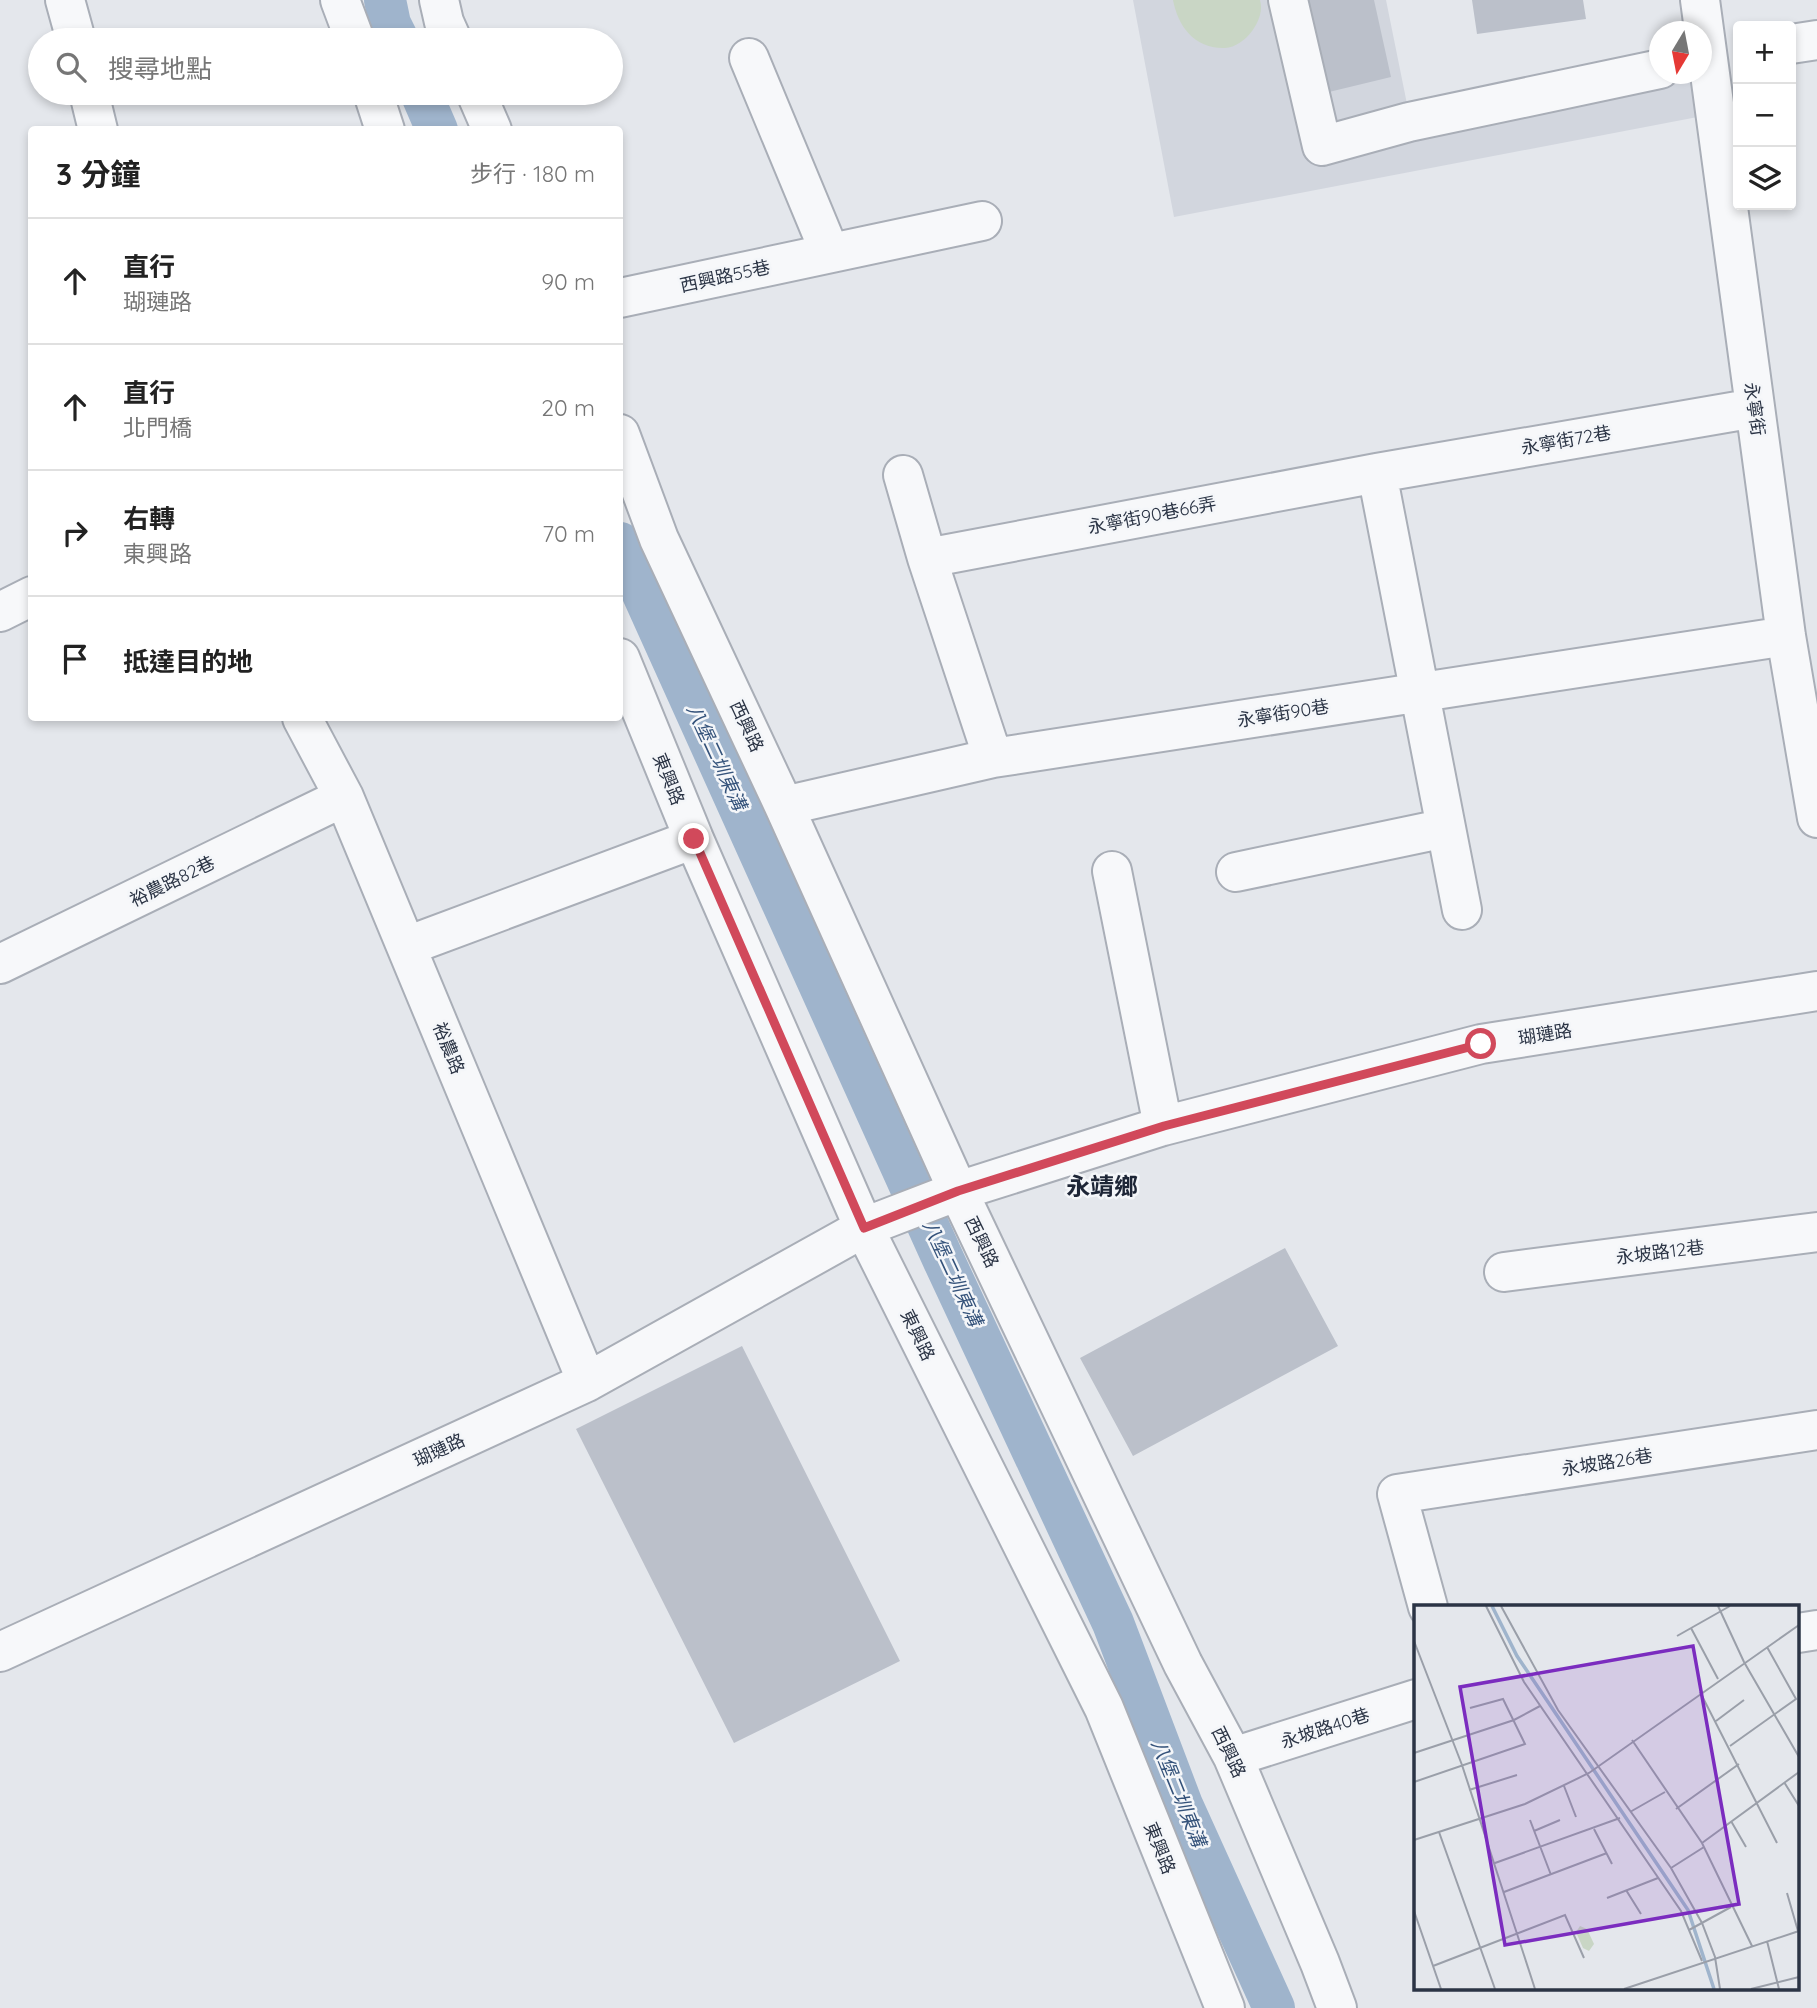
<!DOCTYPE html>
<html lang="zh-TW">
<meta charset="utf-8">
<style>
body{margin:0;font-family:Quicksand,"Noto Sans TC",sans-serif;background:#f2f2f2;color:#222}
.controls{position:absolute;right:21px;top:21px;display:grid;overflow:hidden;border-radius:7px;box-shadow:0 4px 10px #0003}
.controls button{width:63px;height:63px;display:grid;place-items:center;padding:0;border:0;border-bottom:2px solid #e0e0e0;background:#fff;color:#222;font:35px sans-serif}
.compass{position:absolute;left:1649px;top:21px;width:63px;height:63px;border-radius:50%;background:#fff;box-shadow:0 4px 10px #0003;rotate:190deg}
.stop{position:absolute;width:21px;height:21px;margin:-16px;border:5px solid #d1495b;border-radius:50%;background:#fff}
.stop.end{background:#d1495b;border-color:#fff;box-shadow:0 2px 7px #0008}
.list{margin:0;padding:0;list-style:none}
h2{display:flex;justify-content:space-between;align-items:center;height:91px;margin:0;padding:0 28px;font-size:30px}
h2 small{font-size:23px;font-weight:400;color:#767676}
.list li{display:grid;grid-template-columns:46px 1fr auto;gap:21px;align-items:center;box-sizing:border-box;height:126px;padding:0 28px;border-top:2px solid #e0e0e0}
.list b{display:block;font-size:26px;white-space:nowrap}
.list p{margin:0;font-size:23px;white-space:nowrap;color:#767676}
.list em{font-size:23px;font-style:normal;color:#767676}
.icon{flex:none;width:38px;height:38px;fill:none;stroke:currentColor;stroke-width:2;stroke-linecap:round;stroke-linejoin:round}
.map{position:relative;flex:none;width:1817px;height:2008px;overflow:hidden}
.search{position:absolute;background:#fff;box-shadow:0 4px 10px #0003;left:28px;top:28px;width:595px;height:77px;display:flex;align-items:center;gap:18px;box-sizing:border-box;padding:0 24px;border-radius:38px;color:#767676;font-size:26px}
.panel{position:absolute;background:#fff;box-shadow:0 4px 10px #0003;left:28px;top:126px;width:595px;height:595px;border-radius:7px}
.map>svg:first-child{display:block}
</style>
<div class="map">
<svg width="1817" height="2008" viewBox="0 0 1817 2008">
<rect width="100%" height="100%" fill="#e4e7ec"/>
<path fill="#d2d6de" d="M1133,0H1386L1407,104L1660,74H1700L1708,115L1174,217Z"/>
<path fill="#c9d6c5" d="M1173,0H1260C1266,19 1245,47 1225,48C1194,49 1178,26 1173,0Z"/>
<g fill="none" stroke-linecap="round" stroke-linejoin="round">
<path stroke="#9fb4cc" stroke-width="42" d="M385,0L390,24L398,40
M421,93L437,130
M620,543L944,1261L1113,1623L1182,1805L1274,2008"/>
</g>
<path fill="#bbc0ca" d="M1308,0H1374L1391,77L1329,92Z
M1472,0H1583L1586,19L1477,34Z
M1285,1248L1338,1346L1133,1456L1080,1358Z
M742,1346L900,1661L734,1743L576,1429Z"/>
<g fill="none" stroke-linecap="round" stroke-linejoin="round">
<defs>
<path id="minor" d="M65,0L76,40
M340,0L355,40
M439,0L444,22L452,40
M1288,0L1322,146L1409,122L1660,69
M1700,0L1786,636L1817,818
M1791,44L1817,40
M749,58L830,253
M89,93L98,130
M373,93L385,130
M476,93L492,130
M620,298L982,221
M620,434L659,539L784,806L958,1191L1183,1664L1233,1757L1320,1963L1337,2008
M1377,473L1462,910
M903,475L927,558L993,758
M927,558L1377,473L1755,408
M0,612L32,596
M620,658L694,839L864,1228L1104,1708L1225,2008
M302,718L344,797L587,1382
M784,806L993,758L1786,636
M1112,871L1163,1126
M1236,872L1446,828
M407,946L694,839
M0,964L344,797
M1504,1272L1817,1232
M1428,1607L1397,1494L1817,1430
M1798,1633L1817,1630
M0,1652L587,1382L867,1226L958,1191L1163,1126L1481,1044L1817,991
M1233,1757L1416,1699"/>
</defs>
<use href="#minor" stroke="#a9aeb7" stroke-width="42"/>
<use href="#minor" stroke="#f7f8fa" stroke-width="38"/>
</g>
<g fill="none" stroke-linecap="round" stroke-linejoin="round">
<path stroke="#d1495b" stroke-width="9" d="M694,839L864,1228L958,1191L1164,1126L1481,1044"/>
</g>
<g text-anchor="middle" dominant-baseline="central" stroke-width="5" stroke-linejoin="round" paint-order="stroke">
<g font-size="18" fill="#2b3445" stroke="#f4f6f9">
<text transform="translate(725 276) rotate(-12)">西興路55巷</text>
<text transform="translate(1755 409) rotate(82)">永寧街</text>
<text transform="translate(1566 440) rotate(-10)">永寧街72巷</text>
<text transform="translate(1152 515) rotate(-11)">永寧街90巷66弄</text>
<text transform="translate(1283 713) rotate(-9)">永寧街90巷</text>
<text transform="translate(747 726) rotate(65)">西興路</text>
<text transform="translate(669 779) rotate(68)">東興路</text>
<text transform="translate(172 881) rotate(-26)">裕農路82巷</text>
<text transform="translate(1545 1034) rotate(-9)">瑚璉路</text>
<text transform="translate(449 1048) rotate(68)">裕農路</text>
<text transform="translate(982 1242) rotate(64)">西興路</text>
<text transform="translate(1660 1252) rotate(-7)">永坡路12巷</text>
<text transform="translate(918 1335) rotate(64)">東興路</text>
<text transform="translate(439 1450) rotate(-25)">瑚璉路</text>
<text transform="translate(1607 1462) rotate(-9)">永坡路26巷</text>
<text transform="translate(1325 1728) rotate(-18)">永坡路40巷</text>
<text transform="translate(1229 1752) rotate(64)">西興路</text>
<text transform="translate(1160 1848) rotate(68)">東興路</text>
</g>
<g font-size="19" font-style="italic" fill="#34527a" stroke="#f4f6f9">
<text transform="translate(717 757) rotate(65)">八堡二圳東溝</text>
<text transform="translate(953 1273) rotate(65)">八堡二圳東溝</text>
<text transform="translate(1179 1793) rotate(68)">八堡二圳東溝</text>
</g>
<g font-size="24" font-weight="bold" fill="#1d2536" stroke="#f4f6f9">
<text x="1102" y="1186">永靖鄉</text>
</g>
</g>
<g transform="translate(1414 1605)">
<rect width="385" height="385" fill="#e4e7ec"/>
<path d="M166,321L173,324L180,339L175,346L169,343L162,327Z" fill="#c9d6c5"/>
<path fill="none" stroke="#9fb4cc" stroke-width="3.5" d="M78,1L103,51L274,305L300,384"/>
<path fill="none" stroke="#9a9fa9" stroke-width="2" d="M72,1L110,77L267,306L288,356M87,1L144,105L257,263L288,318L301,352L306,384M304,1L330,57L385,152M277,23L304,74M263,31L316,1M0,36L48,160L121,384M286,87L363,238M302,116L330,95M218,135L288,238L338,341M316,141L382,94L353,42M0,148L100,115L126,101M0,177L111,139L89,94L56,103M370,177L385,201M150,181L162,212M55,185L103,170M262,204L325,159M216,207L251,187M116,215L137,270M317,216L332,242M180,224L198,259M120,226L146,215M25,227L81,384M0,235L111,199L175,168L385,20M288,238L385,167M81,258L206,213M257,263L290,242M212,285L227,309M90,287L193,248M373,288L384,326M193,293L244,273M0,306L27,384M275,325L317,302M353,336L365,384M19,361L151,310L170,353M210,384L385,326M337,384L385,372"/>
<path fill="#7b2cbf" fill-opacity="0.15" stroke="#7b2cbf" stroke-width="3.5" d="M279,41L325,299L91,340L46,82Z"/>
<rect width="385" height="385" fill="none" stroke="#2b3445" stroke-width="3.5"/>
</g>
</svg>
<div class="controls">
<button>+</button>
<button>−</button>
<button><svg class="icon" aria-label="layers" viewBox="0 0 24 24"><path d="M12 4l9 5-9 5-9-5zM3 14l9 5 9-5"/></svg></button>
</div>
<svg class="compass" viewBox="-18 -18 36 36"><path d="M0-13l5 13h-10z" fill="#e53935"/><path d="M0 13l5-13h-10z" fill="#767676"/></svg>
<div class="stop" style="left:1481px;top:1044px"></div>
<div class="stop end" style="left:694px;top:839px"></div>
<div class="search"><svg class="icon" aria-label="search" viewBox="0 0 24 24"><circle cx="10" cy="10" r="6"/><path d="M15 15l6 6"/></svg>搜尋地點</div>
<section class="panel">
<h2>3 分鐘<small>步行 · 180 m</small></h2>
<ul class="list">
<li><svg class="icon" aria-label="ahead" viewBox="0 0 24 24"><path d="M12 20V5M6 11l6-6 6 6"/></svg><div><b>直行</b><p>瑚璉路</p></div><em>90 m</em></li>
<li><svg class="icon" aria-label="ahead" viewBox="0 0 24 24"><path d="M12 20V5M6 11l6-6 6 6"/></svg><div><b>直行</b><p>北門橋</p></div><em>20 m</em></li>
<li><svg class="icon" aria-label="right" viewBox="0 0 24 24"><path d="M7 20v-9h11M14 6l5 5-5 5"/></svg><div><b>右轉</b><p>東興路</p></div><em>70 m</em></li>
<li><svg class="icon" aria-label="arrive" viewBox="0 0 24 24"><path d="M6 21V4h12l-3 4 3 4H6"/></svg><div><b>抵達目的地</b></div></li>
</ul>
</section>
</div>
